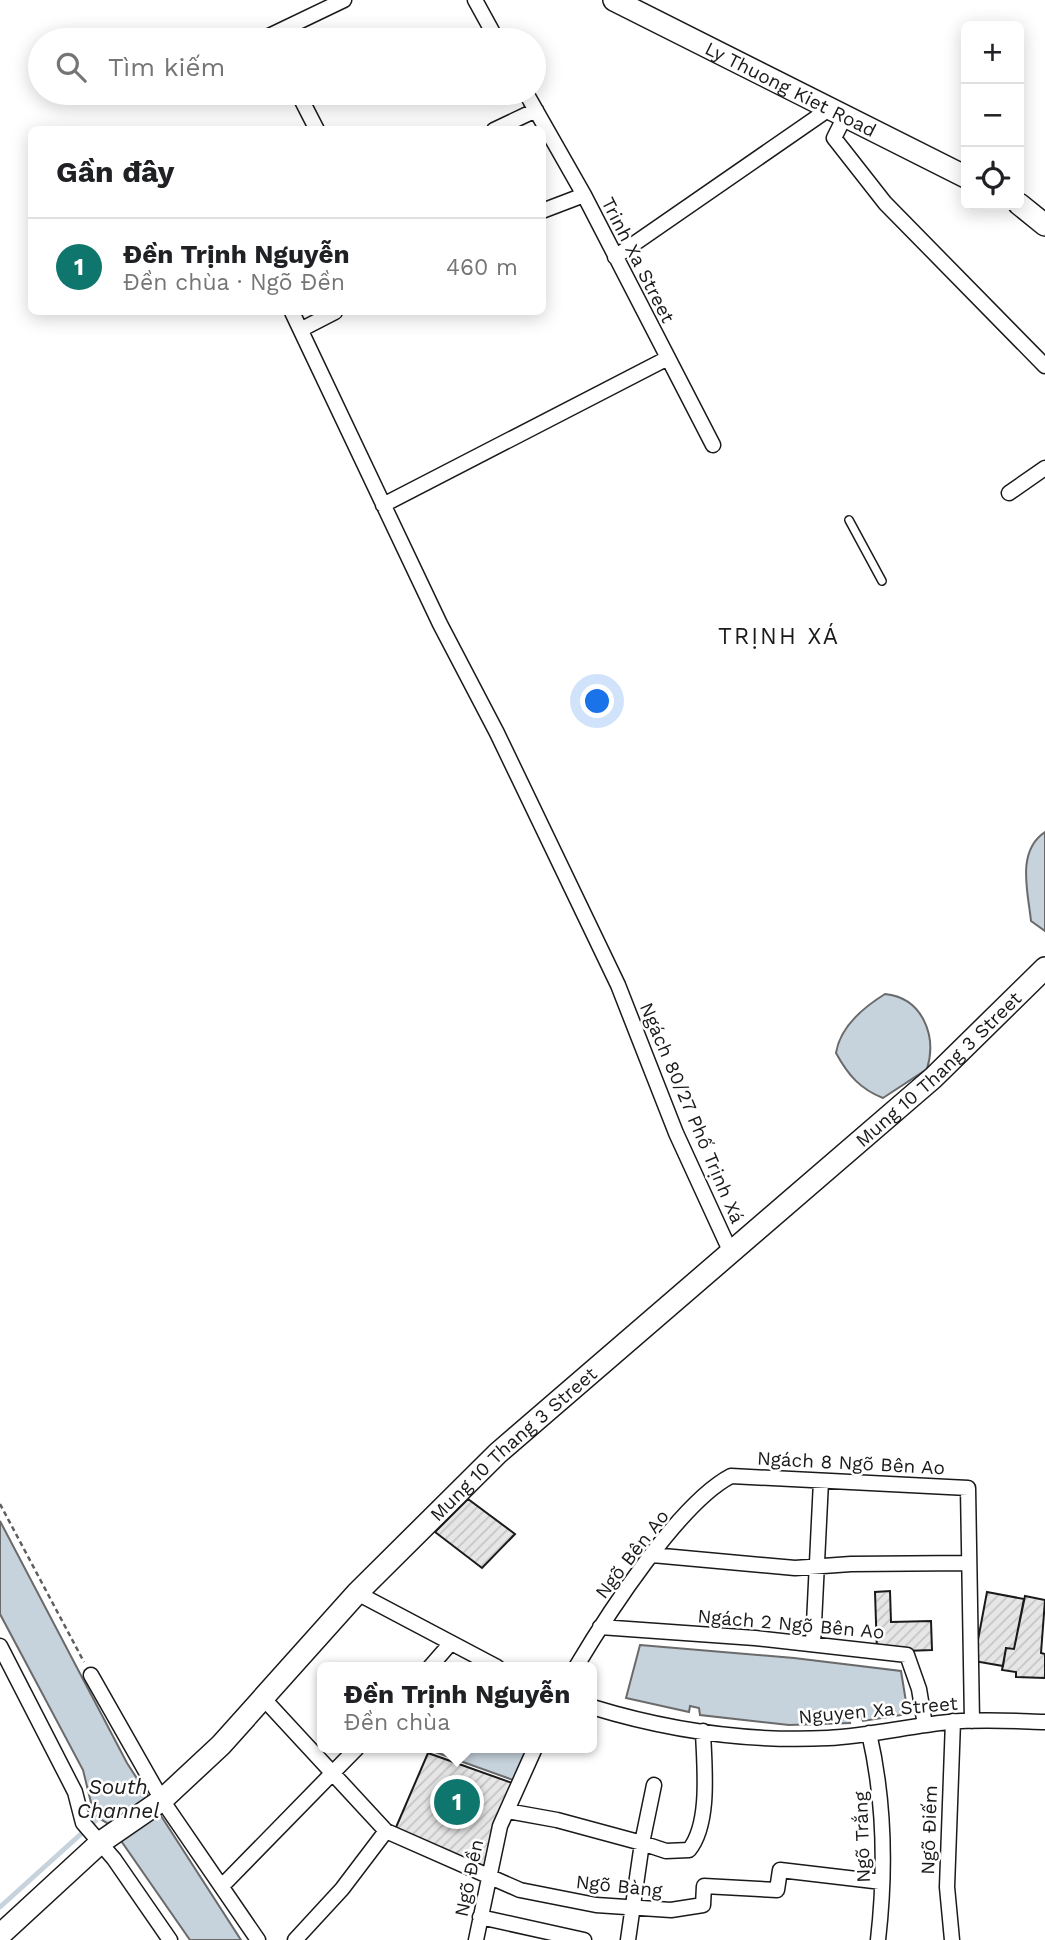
<!DOCTYPE html>
<html lang="vi">
<meta charset="utf-8">
<style>
body{margin:0;font-family:"Work Sans",sans-serif;background:#f2f2f2;color:#202124}
.controls{position:absolute;right:21px;top:21px;display:grid;overflow:hidden;border-radius:10px;box-shadow:0 4px 18px #0003}
.controls button{width:63px;height:63px;display:grid;place-items:center;padding:0;border:0;border-bottom:2px solid #e0e0e0;background:#fff;color:#202124;font:35px sans-serif}
.you{position:absolute;left:598px;top:702px;width:24px;height:24px;margin:-18px;border:5px solid #fff;border-radius:50%;background:#1a73e8;box-shadow:0 0 0 10px #1a73e833}
.badge{display:grid;place-items:center;width:46px;height:46px;border-radius:50%;background:#0f766e;color:#fff;font-size:23px;font-weight:700}
.pin{position:absolute;translate:-50% -50%;border:4px solid #fff;box-shadow:0 2px 7px #0006}
.popup{position:absolute;left:317px;top:1662px;width:280px;height:91px;box-sizing:border-box;display:grid;place-content:center;border-radius:10px;background:#fff;filter:drop-shadow(0 2px 5px #0005);font-size:23px;white-space:nowrap;color:#757577}
.popup b{font-size:26px;color:#202124}
.popup::after{content:'';position:absolute;left:50%;top:100%;margin-left:-14px;border:14px solid transparent;border-top-color:#fff}
.list{margin:0;padding:0;list-style:none}
h2{display:flex;justify-content:space-between;align-items:center;height:91px;margin:0;padding:0 28px;font-size:30px}
h2 small{font-size:23px;font-weight:400;color:#757577}
.list li{display:grid;grid-template-columns:46px 1fr auto;gap:21px;align-items:center;box-sizing:border-box;height:98px;padding:0 28px;border-top:2px solid #e0e0e0}
.list b{display:block;font-size:26px;white-space:nowrap}
.list p{margin:0;font-size:23px;white-space:nowrap;color:#757577}
.list em{font-size:23px;font-style:normal;color:#757577}
.icon{flex:none;width:38px;height:38px;fill:none;stroke:currentColor;stroke-width:2;stroke-linecap:round;stroke-linejoin:round}
.map{position:relative;flex:none;width:1045px;height:1940px;overflow:hidden}
.search{position:absolute;background:#fff;box-shadow:0 4px 18px #0003;left:28px;top:28px;width:518px;height:77px;display:flex;align-items:center;gap:18px;box-sizing:border-box;padding:0 24px;border-radius:38px;color:#757577;font-size:26px}
.panel{position:absolute;background:#fff;box-shadow:0 4px 18px #0003;left:28px;top:126px;width:518px;height:189px;border-radius:10px}
.map>svg:first-child{display:block}
</style>
<div class="map">
<svg width="1045" height="1940" viewBox="0 0 1045 1940">
<defs>
<pattern id="building-hatch" width="6" height="6" patternUnits="userSpaceOnUse" patternTransform="scale(1.75)"><rect width="6" height="6" fill="#e6e6e6"/><path d="M-1 1l2-2M0 6l6-6M5 7l2-2" fill="none" stroke="#c5c5c5"/></pattern>
</defs>
<rect width="100%" height="100%" fill="#fff"/>
<path fill="#c6d2dc" stroke="#6a6a6a" stroke-width="2" d="M1045,832V931L1031,921C1028,892 1016,851 1045,832Z
M885,994C923,998 937,1036 927,1069L883,1098C860,1089 848,1075 836,1053C840,1027 864,1007 885,994Z
M0,1521L127,1763L241,1940H190L110,1825L94,1815L83,1770L0,1614Z
M640,1645L794,1658L901,1671L908,1714L863,1721L861,1716L849,1718L850,1723L789,1725L700,1715L699,1708L690,1706L689,1712L626,1698Z
M433,1748H530L513,1780L432,1751Z"/>
<g fill="none" stroke-linecap="round" stroke-linejoin="round">
<path stroke="#c6d2dc" stroke-width="5" d="M0,1907L102,1815"/>
</g>
<path fill="url(#building-hatch)" stroke="#1a1a1a" stroke-width="2" d="M468,1499L515,1534L482,1568L435,1532Z
M890,1591L891,1622L931,1621L932,1650L877,1652L875,1592Z
M987,1592L1024,1599L1014,1649L1006,1648L1003,1666L974,1661Z
M1025,1596L1045,1600L1041,1653L1045,1654V1678L1016,1677V1672L1002,1670L1006,1648L1014,1649Z
M428,1753L515,1784L484,1868L394,1832Z"/>
<g fill="none" stroke-linecap="round" stroke-linejoin="round">
<defs>
<path id="service" d="M849,520L882,581"/>
<path id="minor" d="M475,0L497,40
M271,40L269,36L344,0
M298,93L317,130
M526,93L584,195L713,445
M845,116L834,138L885,203L1045,366
M494,130L536,110
M542,211L584,195
M615,257L829,109
M292,312L440,624L497,733L618,985L676,1133L732,1255
M302,329L335,312
M1009,493L1045,468
M383,505L666,359
M652,1555L795,1568L851,1564L969,1563
M357,1593L497,1667
M600,1627L755,1638L907,1655L919,1689L925,1725
M813,1644L821,1481
M0,1646L75,1792L83,1823L114,1859L170,1940
M430,1667L450,1644
M576,1667C607,1615 679,1503 731,1476L968,1488L972,1721
M91,1675L162,1800L258,1940
M264,1699L386,1831L342,1889L295,1940
M592,1707C667,1730 749,1742 828,1738C869,1736 909,1726 949,1722C981,1719 1013,1721 1045,1722
M869,1733C885,1802 886,1870 878,1940
M507,1811L557,1820L642,1843L654,1785
M386,1831L520,1890L596,1905L671,1910L703,1905L704,1886L777,1890L780,1870L882,1882
M222,1886L357,1748
M480,1917L584,1940
M476,1940L500,1826L535,1748
M628,1940L642,1843L666,1851L689,1850C711,1823 704,1764 703,1731
M952,1940L947,1887L953,1721"/>
<g id="secondary">
<path id="s1" d="M614,0L966,177"/>
<path d="M1019,204L1045,225"/>
<path id="s2" d="M0,1935L101,1842L162,1800L221,1745L357,1593L498,1453L933,1078L1045,968"/>
</g>
</defs>
<use href="#service" stroke="#1a1a1a" stroke-width="10"/>
<use href="#minor" stroke="#1a1a1a" stroke-width="17"/>
<use href="#secondary" stroke="#1a1a1a" stroke-width="24"/>
<path stroke="#5f5f5f" stroke-width="2.5" stroke-dasharray="5 3.5" stroke-linecap="butt" d="M0,1504L84,1662"/>
<use href="#service" stroke="#fff" stroke-width="7"/>
<use href="#minor" stroke="#fff" stroke-width="14"/>
<use href="#secondary" stroke="#fff" stroke-width="21"/>
</g>
<g text-anchor="middle" dominant-baseline="central" stroke-width="5" stroke-linejoin="round" paint-order="stroke">
<g font-size="19" fill="#1a1a1a" stroke="#fff">
<text stroke="none"><textPath href="#s1" startOffset="198">Ly Thuong Kiet Road</textPath></text>
<text transform="translate(638 260) rotate(63)">Trinh Xa Street</text>
<text stroke="none"><textPath href="#s2" startOffset="1279">Mung 10 Thang 3 Street</textPath></text>
<text transform="translate(692 1113) rotate(67)">Ngách 80/27 Phố Trịnh Xá</text>
<text stroke="none"><textPath href="#s2" startOffset="712">Mung 10 Thang 3 Street</textPath></text>
<text transform="translate(851 1463) rotate(3)">Ngách 8 Ngõ Bên Ao</text>
<text transform="translate(632 1554) rotate(-52)">Ngõ Bên Ao</text>
<text transform="translate(791 1624) rotate(5)">Ngách 2 Ngõ Bên Ao</text>
<text transform="translate(878 1710) rotate(-5)">Nguyen Xa Street</text>
<text transform="translate(929 1830) rotate(-88)">Ngõ Điếm</text>
<text transform="translate(862 1837) rotate(-92)">Ngõ Trắng</text>
<text transform="translate(469 1878) rotate(-78)">Ngõ Đền</text>
<text transform="translate(619 1886) rotate(6)">Ngõ Bàng</text>
</g>
<g font-size="21" font-style="italic" fill="#1a1a1a" stroke="#fff">
<text x="118" y="1786">South<tspan x="118" dy="24">Channel</tspan></text>
</g>
<g font-size="23" letter-spacing="2" fill="#1a1a1a" stroke="#fff">
<text x="779" y="636">TRỊNH XÁ</text>
</g>
</g>
</svg>
<div class="controls">
<button>+</button>
<button>−</button>
<button><svg class="icon" aria-label="locate" viewBox="0 0 24 24"><circle cx="12" cy="12" r="6"/><path d="M12 2v4M12 18v4M2 12h4M18 12h4"/></svg></button>
</div>
<div class="you"></div>
<div class="pin badge" style="left:457px;top:1802px">1</div>
<div class="popup"><b>Đền Trịnh Nguyễn</b>Đền chùa</div>
<div class="search"><svg class="icon" aria-label="search" viewBox="0 0 24 24"><circle cx="10" cy="10" r="6"/><path d="M15 15l6 6"/></svg>Tìm kiếm</div>
<section class="panel">
<h2>Gần đây<small></small></h2>
<ul class="list">
<li><span class="badge">1</span><div><b>Đền Trịnh Nguyễn</b><p>Đền chùa · Ngõ Đền</p></div><em>460 m</em></li>
</ul>
</section>
</div>
